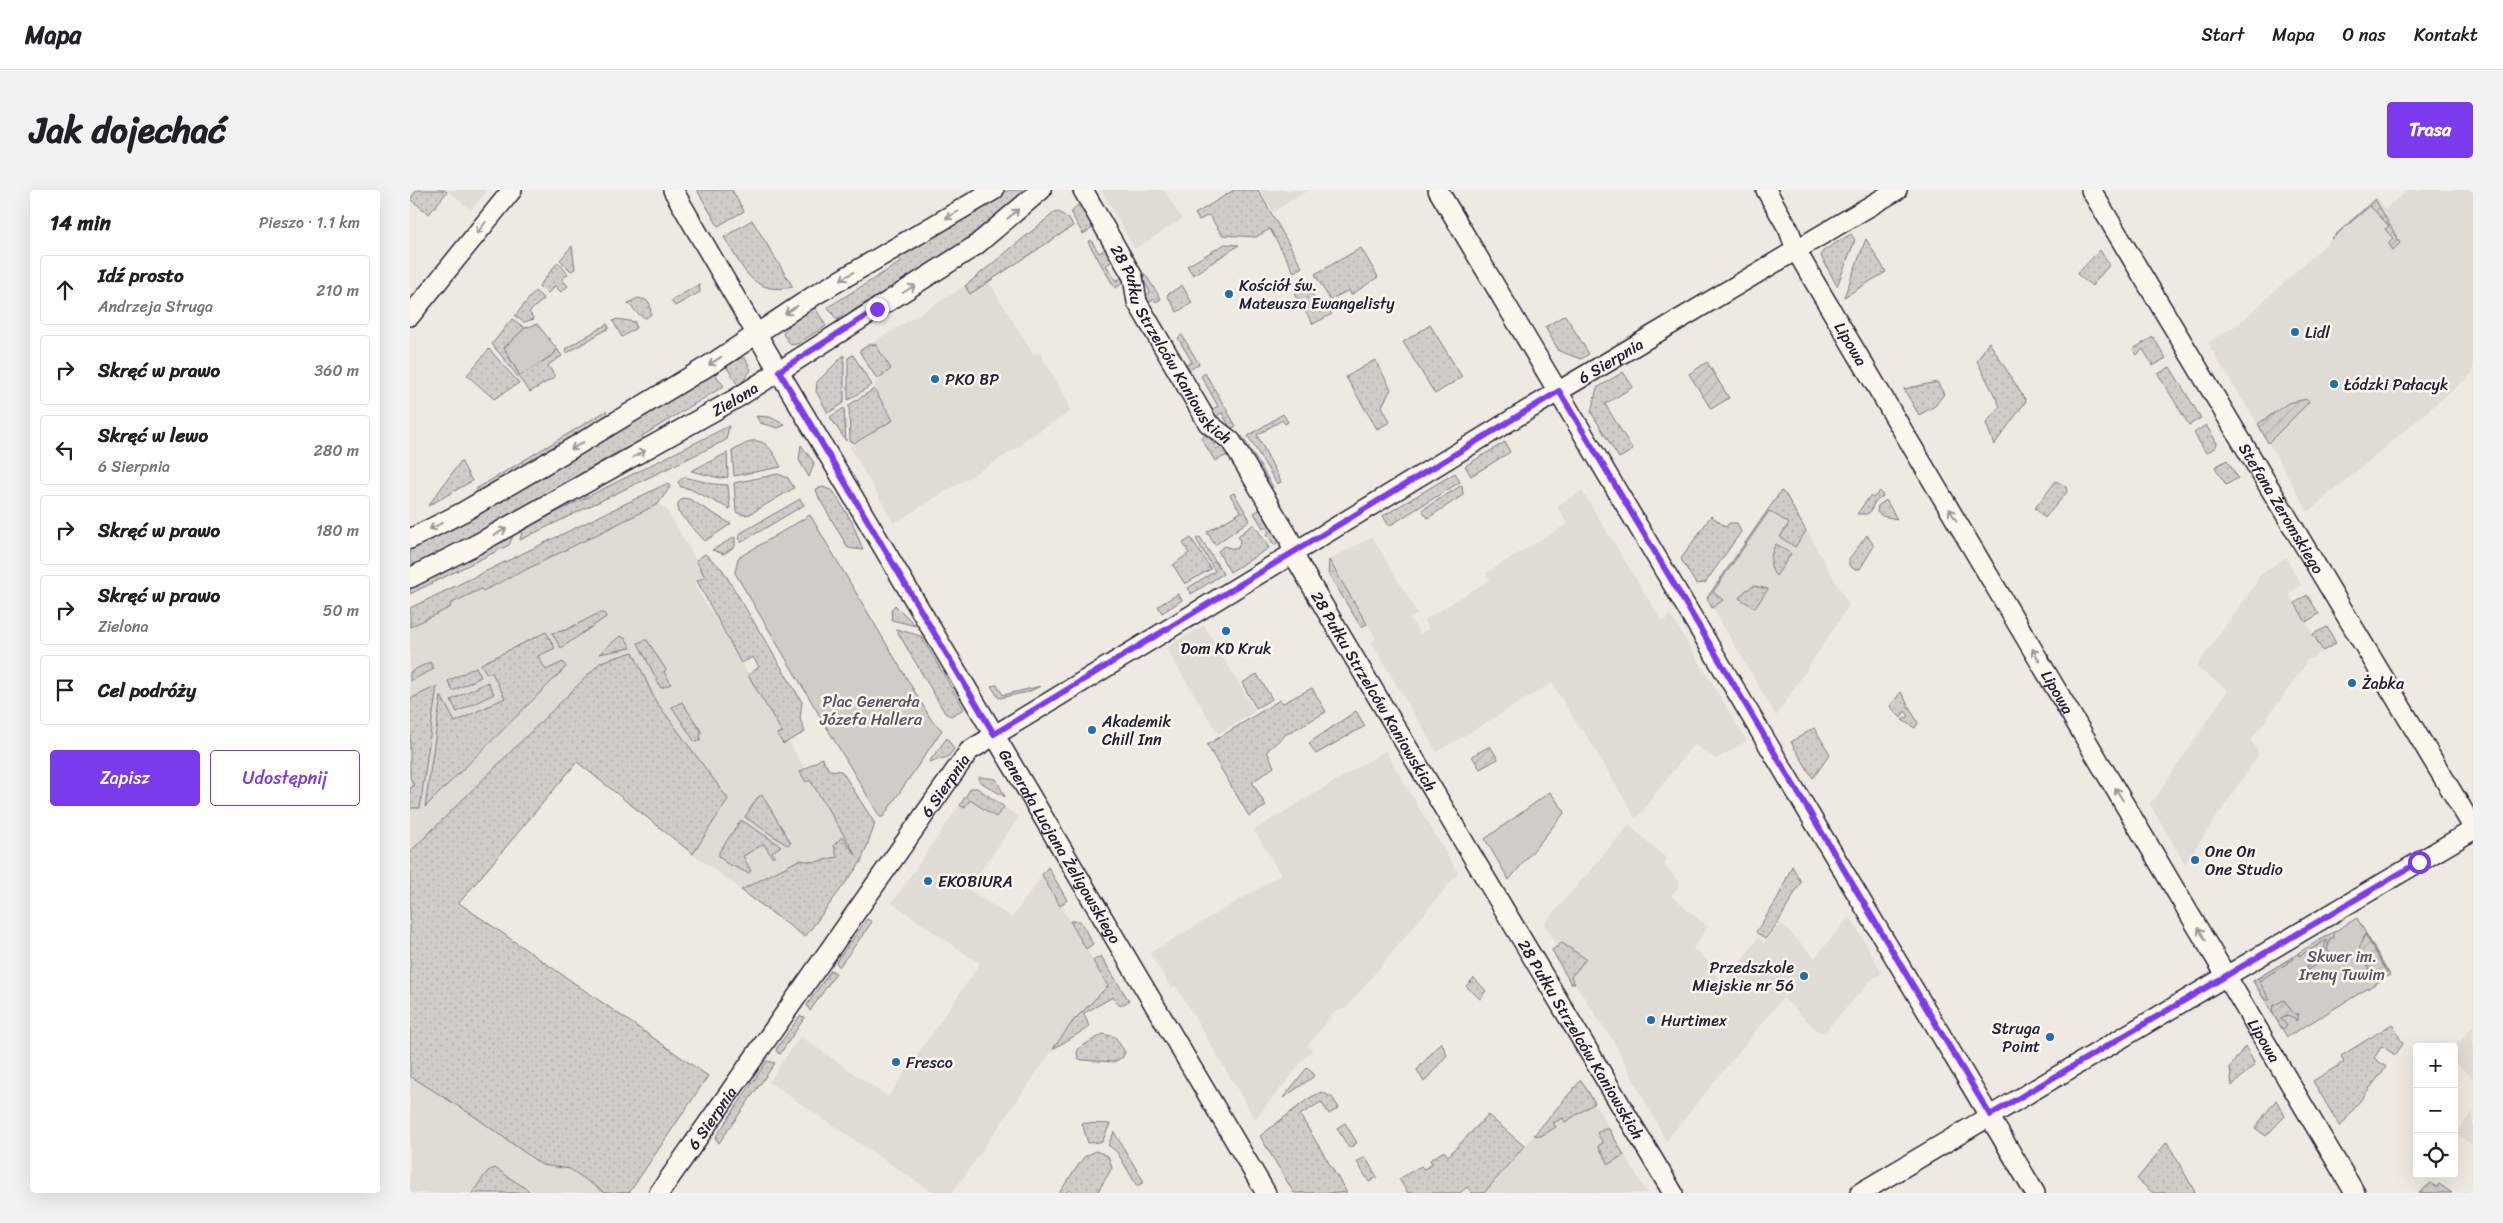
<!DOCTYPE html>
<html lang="pl">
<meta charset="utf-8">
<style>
body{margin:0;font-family:Sriracha,sans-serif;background:#f2f2f2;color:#202124}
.controls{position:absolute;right:15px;bottom:15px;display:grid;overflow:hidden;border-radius:5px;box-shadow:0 5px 20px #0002}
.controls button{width:45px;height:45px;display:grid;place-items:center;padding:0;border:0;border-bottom:1px solid #e0e0e0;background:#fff;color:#202124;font:25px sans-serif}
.stop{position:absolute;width:15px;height:15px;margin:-11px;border:4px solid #7c3aed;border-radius:50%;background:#fff}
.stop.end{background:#7c3aed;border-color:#fff;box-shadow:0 1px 5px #0008}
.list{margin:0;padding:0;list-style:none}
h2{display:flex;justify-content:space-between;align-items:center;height:65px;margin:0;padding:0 20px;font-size:21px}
h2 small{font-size:16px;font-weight:400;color:#757577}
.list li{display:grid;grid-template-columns:32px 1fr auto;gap:15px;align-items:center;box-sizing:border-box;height:70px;margin:0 10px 10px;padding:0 10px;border:1px solid #e0e0e0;border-radius:5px}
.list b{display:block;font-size:19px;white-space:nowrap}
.list p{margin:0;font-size:16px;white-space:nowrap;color:#757577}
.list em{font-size:16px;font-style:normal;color:#757577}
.actions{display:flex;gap:10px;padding:15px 20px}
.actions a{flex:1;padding:11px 0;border:1px solid #7c3aed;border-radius:5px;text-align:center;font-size:18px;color:#7c3aed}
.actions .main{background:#7c3aed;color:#fff}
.icon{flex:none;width:28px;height:28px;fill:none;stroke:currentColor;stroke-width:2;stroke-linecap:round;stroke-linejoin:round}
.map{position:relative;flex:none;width:2063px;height:1003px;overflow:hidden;border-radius:5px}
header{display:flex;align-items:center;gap:30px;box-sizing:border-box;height:70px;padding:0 25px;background:#fff;border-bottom:1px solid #e0e0e0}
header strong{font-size:24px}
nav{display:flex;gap:28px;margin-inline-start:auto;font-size:18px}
.intro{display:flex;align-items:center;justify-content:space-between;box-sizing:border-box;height:120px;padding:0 30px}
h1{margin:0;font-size:35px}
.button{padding:12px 22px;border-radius:5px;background:#7c3aed;color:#fff;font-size:18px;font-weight:700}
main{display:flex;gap:30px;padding:0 30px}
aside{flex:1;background:#fff;border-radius:5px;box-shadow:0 5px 20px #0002}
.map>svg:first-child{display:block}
</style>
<header>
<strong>Mapa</strong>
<nav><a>Start</a><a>Mapa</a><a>O nas</a><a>Kontakt</a></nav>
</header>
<div class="intro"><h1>Jak dojechać</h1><a class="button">Trasa</a></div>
<main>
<aside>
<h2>14 min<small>Pieszo · 1.1 km</small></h2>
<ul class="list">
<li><svg class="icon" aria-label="ahead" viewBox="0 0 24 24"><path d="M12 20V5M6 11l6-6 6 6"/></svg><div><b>Idź prosto</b><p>Andrzeja Struga</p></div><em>210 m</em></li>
<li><svg class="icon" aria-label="right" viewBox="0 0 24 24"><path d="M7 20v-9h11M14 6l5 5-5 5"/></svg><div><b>Skręć w prawo</b></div><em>360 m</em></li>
<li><svg class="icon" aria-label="left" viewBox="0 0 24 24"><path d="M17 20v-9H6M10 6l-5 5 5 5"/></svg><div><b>Skręć w lewo</b><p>6 Sierpnia</p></div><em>280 m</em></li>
<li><svg class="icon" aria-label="right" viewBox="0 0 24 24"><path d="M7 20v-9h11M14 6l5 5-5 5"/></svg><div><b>Skręć w prawo</b></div><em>180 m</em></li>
<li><svg class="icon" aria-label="right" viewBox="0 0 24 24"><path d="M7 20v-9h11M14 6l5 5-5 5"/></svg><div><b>Skręć w prawo</b><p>Zielona</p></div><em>50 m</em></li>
<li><svg class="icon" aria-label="arrive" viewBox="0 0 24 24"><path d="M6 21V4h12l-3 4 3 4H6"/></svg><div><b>Cel podróży</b></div></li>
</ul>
<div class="actions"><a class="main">Zapisz</a><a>Udostępnij</a></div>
</aside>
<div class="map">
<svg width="2063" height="1003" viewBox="0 0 2063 1003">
<defs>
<pattern id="grass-dots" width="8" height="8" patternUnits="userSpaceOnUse" patternTransform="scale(1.25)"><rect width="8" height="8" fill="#d0cdc9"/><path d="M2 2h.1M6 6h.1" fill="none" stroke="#b2b0ae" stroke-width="1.8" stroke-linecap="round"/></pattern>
<pattern id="garden-furrows" width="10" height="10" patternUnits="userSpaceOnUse" patternTransform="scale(1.25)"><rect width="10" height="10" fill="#d0cdc9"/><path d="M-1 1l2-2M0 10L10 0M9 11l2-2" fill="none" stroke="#b2b0ae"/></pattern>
</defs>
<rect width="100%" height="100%" fill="#eeeae2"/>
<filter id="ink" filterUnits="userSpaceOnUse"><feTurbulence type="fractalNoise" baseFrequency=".02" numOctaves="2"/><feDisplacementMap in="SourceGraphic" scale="10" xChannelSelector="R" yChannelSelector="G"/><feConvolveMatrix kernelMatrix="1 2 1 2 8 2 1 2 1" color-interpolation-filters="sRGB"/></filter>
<g filter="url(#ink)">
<path fill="#dfdbd5" d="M37,0H77L61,20Z
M691,0H754L772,29L725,59Z
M851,0H898L863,22Z
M1998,0H2063V183L1898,322L1852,241L1804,164L1806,163L1800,159L1802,156L1797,153L1830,133L1967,7L1975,19Z
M579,92L623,164L630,163L657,210L660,222L613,251L612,255L484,333L440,257L483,230L464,199L467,189L449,161L555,96L561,104Z
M1172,301L1250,428L1255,431L1260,424L1337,551L1306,569L1284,554L1226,629L1172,538L1170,539L1142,493L1027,562L961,452L966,448L919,370L962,347L1008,424L1000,428L1010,444L1019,439L1014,430L1080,390L1076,383L1157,334L1147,316Z
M1371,301L1376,305L1439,415L1366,526L1297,408Z
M248,314L256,319L296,387L284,394L451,672L395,747L283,664L167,572L49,713L167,795L132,975L160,979L195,1003H0V437L40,417V414L71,398L73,401Z
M1876,367L1891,395L1879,404L1913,461L1895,472L1896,474L1841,550L1849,564L1775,674L1739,613L1744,610L1818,500L1786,477L1847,392L1849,386Z
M794,435L845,521L808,544L756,458Z
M975,561L1048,683L936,818L925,822L897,856L902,860L845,929L766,796L761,798L740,763L871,685L844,640Z
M561,598H567L609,627L558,699L602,728L632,685L698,795L663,831L542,1003H523L359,892L390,846L478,907L570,774L482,713Z
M1219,635L1257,669L1254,674L1270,694L1261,706L1298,737L1283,758L1305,777L1302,781L1315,794L1348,748L1354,753L1371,733L1405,768L1440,726L1472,783L1461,790L1415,842H1409L1373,808L1256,951L1204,852L1165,794L1161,787L1164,784L1134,734Z
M2063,836V888L2044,872V858Z
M1171,890L1237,1003H1074Z
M2063,921V956L2046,943Z"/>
<path fill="url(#grass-dots)" stroke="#797882" d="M7,0H34L37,2L19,24L0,9Z
M287,0H322L334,21L308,36Z
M599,0H620L546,59L427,130L418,117L491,72L488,66Z
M824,0H848L892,77L884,82L860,39L846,47L812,45L799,25L789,30L785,24Z
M671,11L686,36L673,44L661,23Z
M649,22L659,29L663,36L560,104L555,96L644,23Z
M342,30L383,97C341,106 333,77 314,47Z
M1441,44L1445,50L1427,96L1411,66L1413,61Z
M1456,49L1476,82L1434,107Z
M681,50L689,63L699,57L706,69L696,75L706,91L716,85L719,90L705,98L678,52Z
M815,54L829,55L783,85L777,76Z
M162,56L165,79L161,81L150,70Z
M951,58L968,87L941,105L939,100L920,110L905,84Z
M1690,60L1699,75L1682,96L1667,84Z
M148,72L158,84L152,89L158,96L151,102L145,96L137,104L129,96Z
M735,84L751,109L746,112L744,109L735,115L731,110L740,102L731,86Z
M289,94L290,102L265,116L261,111Z
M772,95L782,113L767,122L757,105Z
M897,96L912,119L916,117L922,124L903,134L884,104Z
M125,101L134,109L119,122L124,129L114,132L105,126Z
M228,108L236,110L240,114L241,124L236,128L228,124L218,113Z
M404,116L416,136L387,154L381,155L373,144C378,131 393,124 404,116Z
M1155,125L1179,164L1171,169L1149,161L1135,137Z
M102,129L115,138L94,158L110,186L144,164L147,159L152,166L138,175L145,187L120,202L82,154Z
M207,129L225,132L226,138L212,147L203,131Z
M197,134L199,138L157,163L155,159Z
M1020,135L1052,187L1025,204L993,152Z
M772,145L789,174L775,183L772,178L782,172L768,148Z
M1743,147L1756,168L1743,176L1733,159L1727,165L1723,159Z
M1579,152L1616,211L1584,255L1576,233L1590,216L1567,171Z
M460,154L466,155L481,179L467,189L449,161Z
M79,159L109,193L84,209L57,185Z
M434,165V213L418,223L406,201L407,192Z
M443,165L462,195L438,210V168Z
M331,168H335L341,180L329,197L316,176Z
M965,170L981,199L972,216L980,232L967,239L936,187Z
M1760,177L1791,228L1779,235L1748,184Z
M1213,182L1223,197L1195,214L1223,260L1209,268L1181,222L1187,198Z
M304,183L314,196L232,246L236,252L211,260L69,344L0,379V358L63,326Z
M795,183L826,236L821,239L812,223L802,228L798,222L808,216L791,186Z
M1527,192L1534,204L1525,216L1509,225L1494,199Z
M464,199L483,230L445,253L440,251L439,215Z
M434,218L436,251L420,227Z
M196,221L198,225L68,303L66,299Z
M873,224L878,232L875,234L872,230L847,245L871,292L867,294L838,246Z
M346,226L360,227L375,235L368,238L350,233Z
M1796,235L1807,253L1806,257L1796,263L1784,243Z
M319,236L316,250L110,350L112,341L135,328Z
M798,244L807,259L816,253L822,263L805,271L791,248Z
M832,246L863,297L857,300L827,250Z
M341,251C358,249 364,264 371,277L324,286L322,261Z
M1095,252L1100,262L1061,286L1055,276Z
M391,255L404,273L399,287L389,270Z
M317,263L318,287L310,288L281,281Z
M1817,270L1828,288L1816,295L1805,277Z
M51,271L62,291L18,316Z
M1045,283L1050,292L979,336L973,326Z
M368,284L378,288L384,298L340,324L333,325L326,322L324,293Z
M274,287L304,294L318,295L320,319L280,299L271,297L268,292Z
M1646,291L1656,297L1657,302L1635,328L1625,318Z
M258,293L260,297L248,314L73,401L71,399L40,414L41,417L0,437V418Z
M1052,295L1053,305L1018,328L1012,320Z
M413,297L423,301L442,332L453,360L438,358L409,308L406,299Z
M1371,301L1376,305L1396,341L1385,357L1370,347L1379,333L1359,321L1303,402L1313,410L1302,418L1297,408Z
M1470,301L1473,306L1464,313L1461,321L1457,324H1447L1460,306L1463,308Z
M824,303L840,330L805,355L797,342L831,322L820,305Z
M273,308L279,309L321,334L295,351L268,322V313Z
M390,309L394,315L330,353L329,344Z
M1476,310L1487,329L1472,326L1467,322L1468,316Z
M854,317L871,351L864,355L857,344L859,342L855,336L853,338L844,323Z
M1301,326L1316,337L1319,333H1327L1331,342L1295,393L1286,394L1271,369Z
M844,334L859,358L820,382L808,361L814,356L824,359L828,358L830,351L828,346Z
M1457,345L1464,356L1450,379H1444L1439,375V369Z
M103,346L99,355L0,404V398Z
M325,347V356L314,364L302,360Z
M790,347L813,384L781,404L778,398L805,381L786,349Z
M781,348L801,379L775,394L763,375L779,363L773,353Z
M1366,354L1381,364L1366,386C1358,377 1360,364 1366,354Z
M295,364L312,379L392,512L390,529L395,542L373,554L367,544L372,542L338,485L349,477L343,467L331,473L287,391L295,387L286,370Z
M919,370L957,434L951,437L918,383Z
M1344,396L1358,399L1345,418L1329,408L1335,401Z
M768,404L772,410L752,423L748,416Z
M1897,405L1909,424L1896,432L1885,413Z
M485,415L506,436L482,430L481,420Z
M189,423H194L196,427L151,458L142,443L156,440Z
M1917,437L1926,453L1913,461L1903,444Z
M486,439L511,446L554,519L541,526L535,523Z
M136,442L145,458L128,466L136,480L153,472L156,477L15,617L31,506L45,532L95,508L82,483H76L71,474Z
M210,446L216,449L221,458L189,464Z
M234,450H237L256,480L254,482L261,494L251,498L228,453Z
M223,462L245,510L318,609L283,664L167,572L49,713L298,886L219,1003H195L160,979L132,975L64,926L0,886V662L191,472Z
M20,472L24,479L0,491V482Z
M66,477L71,487L43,501L38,491Z
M847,484L862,509L846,518L832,493Z
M78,492L84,504L47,522L41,510Z
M587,495L593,505L631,496L618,502L589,508L581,496Z
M27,496L10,618H0V598L4,596L0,587V509Z
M902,498L916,522L875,545L857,561L864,577L842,592L856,616L839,626L797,555L870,510L873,513Z
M1491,502L1508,533L1505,538L1492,530L1499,526L1495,521L1491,528L1480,516Z
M272,512L291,541L290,551L285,552L262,517Z
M946,521L955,536L906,564L899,553Z
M1404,538L1420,564L1403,588L1381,552Z
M537,548L544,559L538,567L519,572Z
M412,568L419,580L431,581L433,583L465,634L451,672L395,747L331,700L389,670L406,672L427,667L424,655L432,647L446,665L400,590L396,592L390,582Z
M569,587L586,589L595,607L569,591Z
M561,598H567L594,617L586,627L560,610L554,618L550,615Z
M352,605L381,653L377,655L335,627L347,608Z
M331,630L371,656L362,662L365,666L362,667L354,654L333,666L341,681L338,683L316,673L309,666V662Z
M1382,676L1391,692L1369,731L1355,749L1346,742L1367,710Z
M638,677L657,710L650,716L632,685Z
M457,729L462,732L429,777L426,772Z
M660,731H670L683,754L676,759Z
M1152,753L1176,769L1161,787L1165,794H1161L1142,760Z
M691,766L719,811L710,816L703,807L674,823L679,837L643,859L663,831L698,796L683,771Z
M421,780L426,783L400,821L397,815Z
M1064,788L1076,801L1070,809L1056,796Z
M390,826L395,827L370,864L368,863L366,859Z
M1982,834L1993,854L1985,865L1972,856L1964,868L1976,877L1930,937L1903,891L1934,872L1931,866Z
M693,844L705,847L715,862L713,867L704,872L672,870L668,868L667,863L669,858Z
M1031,852L1037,865L1014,892L1007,880Z
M1835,856L1845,874L1822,896L1820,877Z
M357,871L365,873L309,953L305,948Z
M897,878L904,884L903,887L873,908Z
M1171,890L1185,913L1155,932L1153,928L1143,933L1146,937L1131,946L1124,945Z
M911,902L922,907L929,918L919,924L911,912L890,925L937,1003H884L850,946L898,909Z
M1866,910L1875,926L1856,946L1845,938Z
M1078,925L1114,956L1074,1003H1062L1057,997L1050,1003H998L989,989L1011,976L1014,979L1022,974L1020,970L1034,961L1038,966Z
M672,933L700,934L692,952L678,953Z
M935,933L947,953L939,958L927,938Z
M1195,939H1199L1214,965L1199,974L1188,956L1193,953L1187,943Z
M704,942L734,992L727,996L707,962L698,955Z
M1757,952L1785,1002L1784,1003H1743L1727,989Z
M686,961L698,966L702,978L687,1003H664L659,1000L656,1003H649L674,967Z
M955,967L967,987L959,992L947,972Z
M85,978L118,1000V1003H62L78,981Z
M2021,993L2026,997L2029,994L2042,1003H2009Z"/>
<path fill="#d0cdc9" stroke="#797882" d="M127,134L147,159L144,164L110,186L94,158L115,138Z
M400,325L522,531L532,540L473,627H470L325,383L328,368Z
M1140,602L1155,622L1099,690L1075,649Z
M1947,728L1980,785L1877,847L1843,791Z"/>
<path fill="url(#garden-furrows)" stroke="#797882" d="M1965,9L1990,53L1983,60L1978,53L1983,48L1975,39L1979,36L1960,16L1921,49Z
M1297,172L1319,208L1301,219L1279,184Z
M1897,209L1899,212L1858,253L1848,234L1878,213Z
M1080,556L1088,569L1070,579L1062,566Z
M1923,742L1924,748H1920L1917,761L1920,762L1919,766H1910L1903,777L1897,780L1896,777L1905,766L1913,762L1917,750L1889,766L1888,763Z
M1955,744L1977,782L1963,785L1948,762Z
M1883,767L1884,769L1849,791L1860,810H1855L1843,791Z
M1874,810L1884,824H1889L1887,830L1885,831L1886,829L1878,825L1871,828L1877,836L1872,839L1862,822L1863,816Z"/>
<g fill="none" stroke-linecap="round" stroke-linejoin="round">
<defs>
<g id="minor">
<path id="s1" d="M263,0L346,143L856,1003"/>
<path id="s2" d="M673,0L723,87L727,112L770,185L798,233L821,251L879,348L883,364L927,439L1263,1003"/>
<path d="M1028,0L1625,1003"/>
<path id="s3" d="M1356,0L1379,40L1386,60L1398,81L1945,1003"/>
<path id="s4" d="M1681,0L2063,637"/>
<path d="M0,126L102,0"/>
<path d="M0,349L53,322L169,254L306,171L405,105L584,0"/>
<path id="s5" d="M0,388L69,353L327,208L565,56L631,0"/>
<path id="s6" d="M249,1003L559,561L1149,201L1487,0"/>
<path d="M1450,1003L2063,640"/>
</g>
</defs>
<use href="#minor" stroke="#22223b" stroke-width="22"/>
<use href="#minor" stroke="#fbf7ec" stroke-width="19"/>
</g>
<defs><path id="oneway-shaft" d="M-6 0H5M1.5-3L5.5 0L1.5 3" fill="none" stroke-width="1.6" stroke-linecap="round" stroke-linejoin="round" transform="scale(1.25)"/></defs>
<g stroke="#99979c">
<use href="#oneway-shaft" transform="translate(603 24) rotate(-40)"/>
<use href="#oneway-shaft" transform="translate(542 25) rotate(150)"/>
<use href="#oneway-shaft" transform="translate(71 38) rotate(129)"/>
<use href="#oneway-shaft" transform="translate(437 86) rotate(150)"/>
<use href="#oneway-shaft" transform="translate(499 99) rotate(-32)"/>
<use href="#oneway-shaft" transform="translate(381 120) rotate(147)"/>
<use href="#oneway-shaft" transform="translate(305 171) rotate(147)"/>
<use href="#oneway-shaft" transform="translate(167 256) rotate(149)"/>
<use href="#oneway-shaft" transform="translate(229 264) rotate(-29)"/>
<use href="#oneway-shaft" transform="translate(1543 325) rotate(-121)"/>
<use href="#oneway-shaft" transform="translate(26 336) rotate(153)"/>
<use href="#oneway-shaft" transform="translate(90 342) rotate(-29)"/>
<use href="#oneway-shaft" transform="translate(1626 465) rotate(-121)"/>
<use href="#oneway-shaft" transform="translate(1709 604) rotate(-121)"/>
<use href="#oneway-shaft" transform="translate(1792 744) rotate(-121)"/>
</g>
</g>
<g fill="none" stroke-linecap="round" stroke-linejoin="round" filter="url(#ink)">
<path stroke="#7c3aed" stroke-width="6" d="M467,119L369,181L584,544L1149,201L1580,925L2009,672"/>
</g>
<g fill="#1f6fb2" stroke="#fbf7ec" stroke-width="2">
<circle cx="819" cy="104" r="5"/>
<circle cx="1885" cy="142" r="5"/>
<circle cx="525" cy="189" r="5"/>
<circle cx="1924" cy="194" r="5"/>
<circle cx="816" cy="441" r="5"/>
<circle cx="1942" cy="493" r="5"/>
<circle cx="682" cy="540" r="5"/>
<circle cx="1785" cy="670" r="5"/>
<circle cx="518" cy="691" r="5"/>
<circle cx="1394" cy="786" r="5"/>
<circle cx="1241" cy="830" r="5"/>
<circle cx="1640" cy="847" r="5"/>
<circle cx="486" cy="872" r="5"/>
</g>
<g text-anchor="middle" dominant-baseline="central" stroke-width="5" stroke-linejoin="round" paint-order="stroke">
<g font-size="16" fill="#22223b" stroke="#fbf7ec" text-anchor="start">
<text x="829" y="95">Kościół św.<tspan x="829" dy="18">Mateusza Ewangelisty</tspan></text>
<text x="1895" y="142">Lidl</text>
<text x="535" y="189">PKO BP</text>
<text x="1934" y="194">Łódzki Pałacyk</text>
<text x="816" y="458" text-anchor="middle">Dom KD Kruk</text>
<text x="1952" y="493">Żabka</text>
<text x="692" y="531">Akademik<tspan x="692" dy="18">Chill Inn</tspan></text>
<text x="1795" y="661">One On<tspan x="1795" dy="18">One Studio</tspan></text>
<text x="528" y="691">EKOBIURA</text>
<text x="1384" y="777" text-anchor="end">Przedszkole<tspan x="1384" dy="18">Miejskie nr 56</tspan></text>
<text x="1251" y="830">Hurtimex</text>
<text x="1630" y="838" text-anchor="end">Struga<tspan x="1630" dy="18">Point</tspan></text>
<text x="496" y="872">Fresco</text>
</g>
<g font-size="16" fill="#22223b" stroke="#fbf7ec">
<text stroke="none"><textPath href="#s2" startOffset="179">28 Pułku Strzelców Kaniowskich</textPath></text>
<text stroke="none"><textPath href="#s3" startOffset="176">Lipowa</textPath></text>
<text stroke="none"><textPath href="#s6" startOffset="1291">6 Sierpnia</textPath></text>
<text stroke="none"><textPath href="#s5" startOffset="371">Zielona</textPath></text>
<text stroke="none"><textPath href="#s4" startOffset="371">Stefana Żeromskiego</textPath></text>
<text stroke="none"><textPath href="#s2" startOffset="584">28 Pułku Strzelców Kaniowskich</textPath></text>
<text stroke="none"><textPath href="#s3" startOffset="581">Lipowa</textPath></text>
<text stroke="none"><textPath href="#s6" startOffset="498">6 Sierpnia</textPath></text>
<text stroke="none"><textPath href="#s1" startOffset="762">Generała Lucjana Żeligowskiego</textPath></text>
<text stroke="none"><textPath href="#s2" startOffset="989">28 Pułku Strzelców Kaniowskich</textPath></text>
<text stroke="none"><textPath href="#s3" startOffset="986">Lipowa</textPath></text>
<text stroke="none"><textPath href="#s6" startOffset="92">6 Sierpnia</textPath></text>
</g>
<g font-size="16" fill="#565566" stroke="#fbf7ec">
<text x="461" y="511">Plac Generała<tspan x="461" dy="18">Józefa Hallera</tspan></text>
<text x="1932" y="766">Skwer im.<tspan x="1932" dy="18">Ireny Tuwim</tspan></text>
</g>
</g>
</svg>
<div class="controls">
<button>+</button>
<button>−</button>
<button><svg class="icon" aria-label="locate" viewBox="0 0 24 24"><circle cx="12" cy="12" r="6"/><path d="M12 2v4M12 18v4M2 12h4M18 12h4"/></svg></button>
</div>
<div class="stop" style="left:2009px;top:672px"></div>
<div class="stop end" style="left:467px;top:119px"></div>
</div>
</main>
